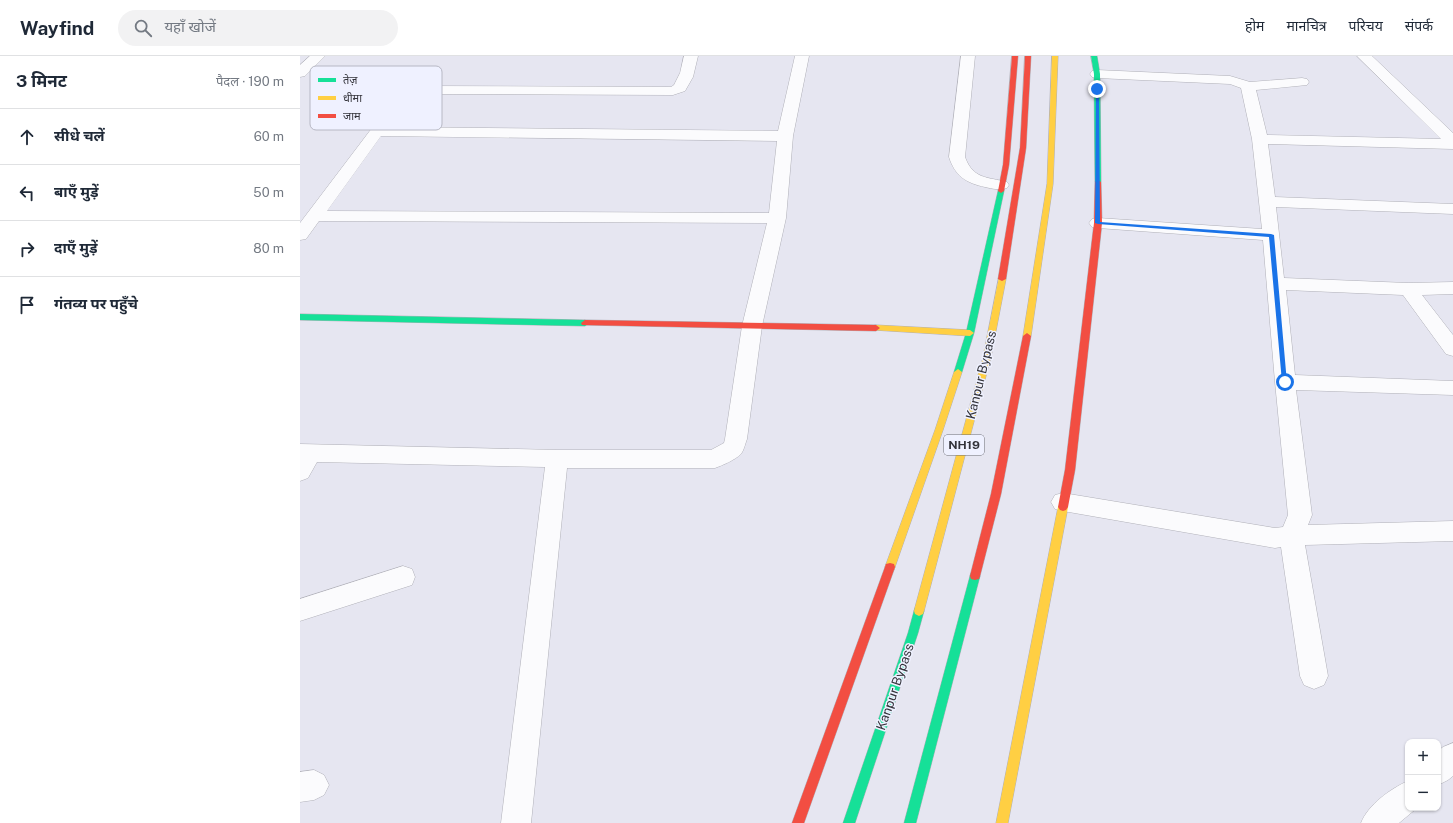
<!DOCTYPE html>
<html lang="hi">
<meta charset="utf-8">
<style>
body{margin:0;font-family:"Public Sans","Noto Sans Devanagari",sans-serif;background:#f2f2f3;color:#1f2937}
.controls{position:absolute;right:12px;bottom:12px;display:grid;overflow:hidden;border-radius:8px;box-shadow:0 1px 3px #0004}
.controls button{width:36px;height:36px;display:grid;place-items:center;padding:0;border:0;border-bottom:1px solid #e0e1e3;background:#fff;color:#1f2937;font:20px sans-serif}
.stop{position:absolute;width:12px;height:12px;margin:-9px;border:3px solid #1a73e8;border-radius:50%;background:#fff}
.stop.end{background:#1a73e8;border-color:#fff;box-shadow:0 1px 4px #0008}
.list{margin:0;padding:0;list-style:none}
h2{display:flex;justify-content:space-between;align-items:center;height:52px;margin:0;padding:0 16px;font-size:17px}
h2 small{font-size:13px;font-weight:400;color:#747a83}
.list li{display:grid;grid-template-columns:26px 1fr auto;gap:12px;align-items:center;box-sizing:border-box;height:56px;padding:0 16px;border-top:1px solid #e0e1e3}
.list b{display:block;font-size:15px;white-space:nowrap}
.list em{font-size:13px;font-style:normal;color:#747a83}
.icon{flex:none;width:22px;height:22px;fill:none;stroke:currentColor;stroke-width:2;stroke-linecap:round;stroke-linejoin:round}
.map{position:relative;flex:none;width:1153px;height:767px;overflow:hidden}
header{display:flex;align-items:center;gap:24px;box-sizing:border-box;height:56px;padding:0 20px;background:#fff;border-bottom:1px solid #e0e1e3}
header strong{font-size:19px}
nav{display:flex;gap:22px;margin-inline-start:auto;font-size:14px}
.search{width:280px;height:36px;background:#f2f2f3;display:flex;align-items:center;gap:10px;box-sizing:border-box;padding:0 14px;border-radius:22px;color:#747a83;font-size:15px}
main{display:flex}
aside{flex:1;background:#fff}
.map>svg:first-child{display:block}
</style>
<header>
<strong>Wayfind</strong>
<div class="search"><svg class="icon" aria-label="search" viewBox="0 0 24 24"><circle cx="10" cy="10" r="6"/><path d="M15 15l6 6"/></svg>यहाँ खोजें</div>
<nav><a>होम</a><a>मानचित्र</a><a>परिचय</a><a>संपर्क</a></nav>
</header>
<main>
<aside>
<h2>3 मिनट<small>पैदल · 190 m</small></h2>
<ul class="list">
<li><svg class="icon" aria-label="ahead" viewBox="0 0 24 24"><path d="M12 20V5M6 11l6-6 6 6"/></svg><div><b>सीधे चलें</b></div><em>60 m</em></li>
<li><svg class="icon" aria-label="left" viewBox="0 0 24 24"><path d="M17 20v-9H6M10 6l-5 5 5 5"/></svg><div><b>बाएँ मुड़ें</b></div><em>50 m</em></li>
<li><svg class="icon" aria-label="right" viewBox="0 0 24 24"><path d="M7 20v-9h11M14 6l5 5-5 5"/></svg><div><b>दाएँ मुड़ें</b></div><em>80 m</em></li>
<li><svg class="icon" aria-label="arrive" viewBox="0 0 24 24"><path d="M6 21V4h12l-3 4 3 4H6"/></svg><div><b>गंतव्य पर पहुँचे</b></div></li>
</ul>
</aside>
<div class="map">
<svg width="1153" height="767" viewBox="0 0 1153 767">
<rect width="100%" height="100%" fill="#e6e6f1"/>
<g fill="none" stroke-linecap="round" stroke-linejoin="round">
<defs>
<path id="street" d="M10,0H25L5,20L0,21V9Z
M384,0H398L393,21L385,35L373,39L122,38L112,43L89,71L478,75L495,0H509L493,80L486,162L462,270L447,383C445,388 444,394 441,398C435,404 423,409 415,412H267L231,767H201L245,411L17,406L8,422L0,425V388L257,394H411L424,387L425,383L442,270L467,167L19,165L6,183L0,184V167L72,72L102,37L111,33L104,28L35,20L30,19L28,16L30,13L35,12L105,20L117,23L124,30L371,31L374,29L380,17ZM81,80L477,85L469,157L27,155Z
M661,0H675L665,101C673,123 687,121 707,126L709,129L707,132C699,134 693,133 685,131C666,127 655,120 649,101Z
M1057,0H1072L1153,77V93L968,88L975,141L1153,148V158L976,151L984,222L1108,227L1153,226V238L1122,239L1153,279V300L1146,298L1103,239L986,234L995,319L1153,325V339L996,334L1012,459L1008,469L1153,465V485L1005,489L1028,620L1024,629L1014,633L1004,629L1000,620L981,491L975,492L763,455L755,453L751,446L755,439L763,437L975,472L983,471L988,459L975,326L963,184L798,172L792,171L789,167L792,163L798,162L962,173L952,83L941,32L930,28L797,22L792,21L790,18L792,15L797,14L930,20L950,26L1002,22L1007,23L1009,26L1007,29L956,34L967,79L1141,83Z
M103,510L112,513L115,521L112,529L0,565V543Z
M1153,687V720L1148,724L1138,729V695L1143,691Z
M14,714L24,719L29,729L24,739L14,744L0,746V716Z
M1108,725V752H1117L1099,767H1061C1068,749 1090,733 1108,725Z"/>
<path id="fast" d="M791,0H797L800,18L801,126L798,128L795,126L794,18Z
M701,133L704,135L674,277L662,316L658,319L654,316L666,277L698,135Z
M0,258L285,264L289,267L285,270L0,264Z
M675,516L679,517L680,520L616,767H604L670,520L671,517Z
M619,550L623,552L624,555L618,577L555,767H543L608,577L614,555L615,552Z"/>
<path id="slow" d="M752,0H758L753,128L731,280L727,283L723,280L747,128Z
M699,221H705L706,223L691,301L624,555L623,558L619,560L615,558L614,555L683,301Z
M576,269L670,274L674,277L670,280L573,274L572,272L573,270Z
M658,313L662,316L643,374L595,511L594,514L590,515L586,514L585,511L635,374L654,316Z
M763,447L766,448L768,451L708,767H696L758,451L760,448Z"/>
<path id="jam" d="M712,0H718L709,109L704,135L701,137L698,135L703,109Z
M725,0H731L726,92L706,223L702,225L698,223L720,92Z
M798,124L801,126L802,167L775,414L768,451L766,454L763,455L760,454L758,451L765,414L794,167L795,126Z
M285,264L576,269L580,272L576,275L282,269L281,267Z
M727,277L731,280L701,438L680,520L679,523L675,524L671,523L670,520L691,438L723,280Z
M590,507L594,508L595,511L504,767H492L585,511L586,508Z"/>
</defs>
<use href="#street" stroke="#b0b0b8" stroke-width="1"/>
<use href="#fast" stroke="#b0b0b8" stroke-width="1"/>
<use href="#slow" stroke="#b0b0b8" stroke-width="1"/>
<use href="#jam" stroke="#b0b0b8" stroke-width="1"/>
<use href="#street" fill="#fbfbfd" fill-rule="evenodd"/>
<use href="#fast" fill="#16e098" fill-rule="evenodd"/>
<use href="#slow" fill="#ffcf43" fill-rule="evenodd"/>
<use href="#jam" fill="#f24e42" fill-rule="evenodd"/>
</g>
<path fill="#1a73e8" d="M796,32L799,33L800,166L971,178L974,179L987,327L985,328L982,326L969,181L798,168L795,167Z"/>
<g text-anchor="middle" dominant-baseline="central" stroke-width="3" stroke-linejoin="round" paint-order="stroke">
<rect fill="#eff1ff" stroke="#6b6c75" stroke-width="1" x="644" y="379" width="40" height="20" rx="3"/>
<g font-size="12" font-weight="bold" fill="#33333a">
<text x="664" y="389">NH19</text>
</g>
<g font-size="13" fill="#33333a" stroke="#eff1ff">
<text transform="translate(681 319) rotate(-76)">Kanpur Bypass</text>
<text transform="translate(595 631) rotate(-71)">Kanpur Bypass</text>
</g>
</g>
<rect x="10" y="10" width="132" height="64" rx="6" fill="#eff1ff" stroke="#b7b8c4" stroke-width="1"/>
<rect x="18" y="22" width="18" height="4" fill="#16e098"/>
<rect x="18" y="40" width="18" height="4" fill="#ffcf43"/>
<rect x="18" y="58" width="18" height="4" fill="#f24e42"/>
<g font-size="11" fill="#33333a">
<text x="43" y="28">तेज़</text>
<text x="43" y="46">धीमा</text>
<text x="43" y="64">जाम</text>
</g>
</svg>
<div class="controls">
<button>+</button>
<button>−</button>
</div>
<div class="stop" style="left:985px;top:326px"></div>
<div class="stop end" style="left:797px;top:33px"></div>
</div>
</main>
